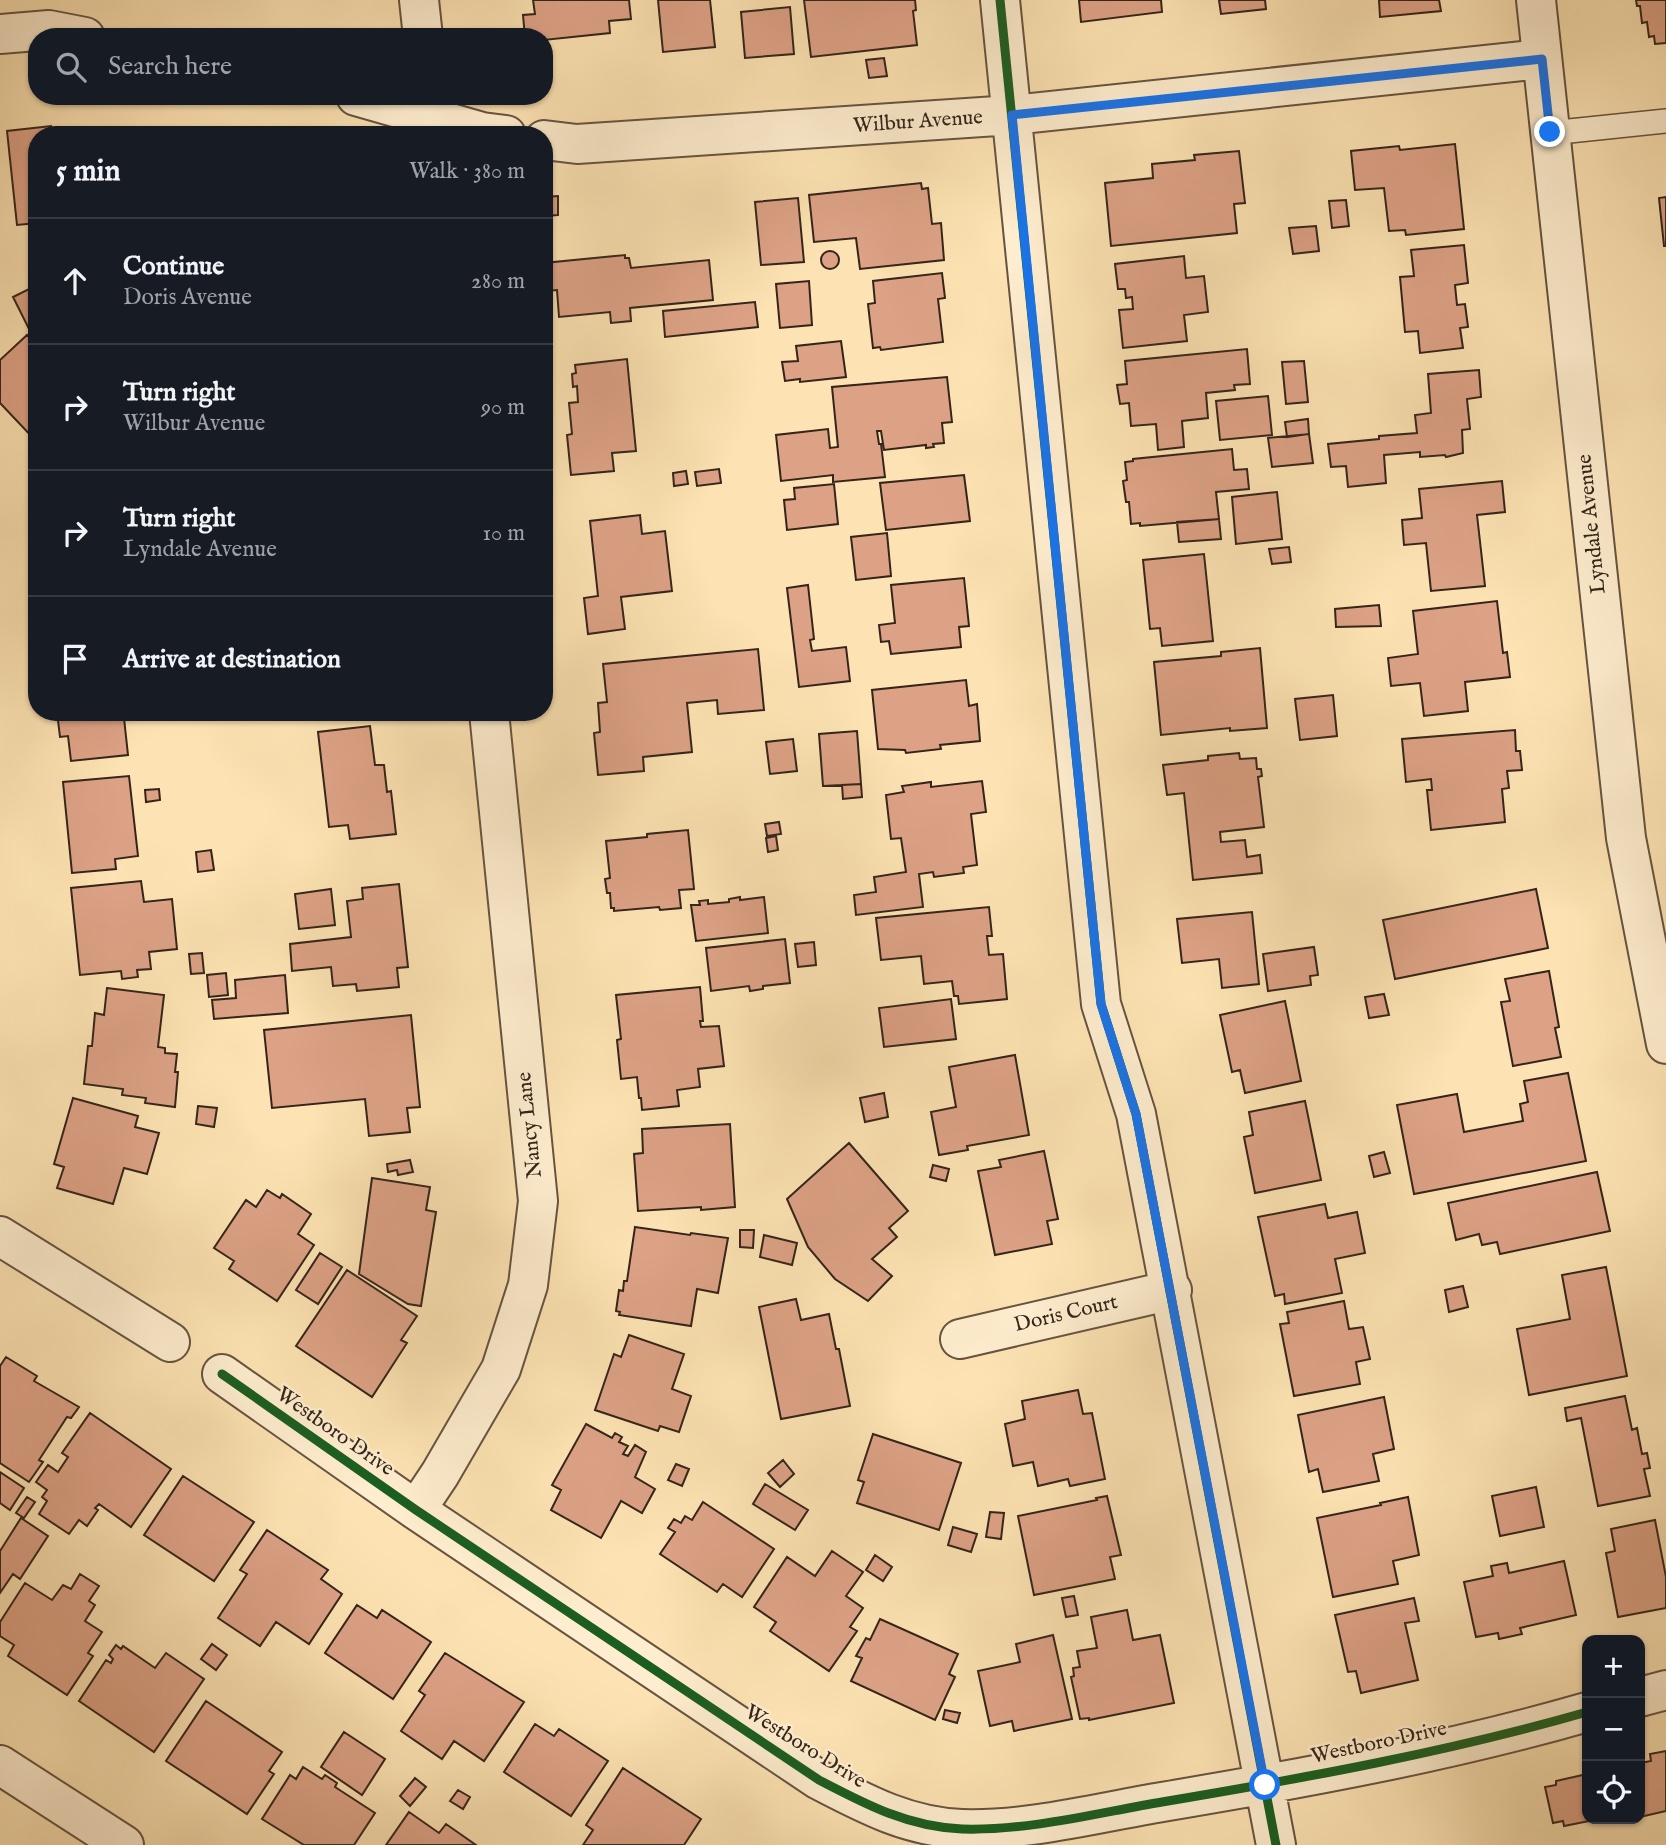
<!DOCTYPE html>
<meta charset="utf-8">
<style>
body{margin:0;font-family:"IM FELL English",serif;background:#20242c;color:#f1f3f6}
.controls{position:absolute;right:21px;bottom:21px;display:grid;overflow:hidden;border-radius:14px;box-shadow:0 2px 5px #0004}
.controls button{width:63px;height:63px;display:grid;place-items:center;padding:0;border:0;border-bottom:2px solid #363941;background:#171b24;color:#f1f3f6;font:35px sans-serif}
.stop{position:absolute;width:21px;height:21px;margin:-16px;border:5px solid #1a73e8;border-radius:50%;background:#fff}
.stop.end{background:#1a73e8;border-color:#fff;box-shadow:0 2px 7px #0008}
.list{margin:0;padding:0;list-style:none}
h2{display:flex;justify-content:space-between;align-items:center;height:91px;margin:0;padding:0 28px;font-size:30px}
h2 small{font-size:23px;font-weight:400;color:#9ea1a6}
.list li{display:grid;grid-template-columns:46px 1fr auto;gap:21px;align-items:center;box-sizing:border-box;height:126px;padding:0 28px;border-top:2px solid #363941}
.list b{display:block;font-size:26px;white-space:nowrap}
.list p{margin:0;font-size:23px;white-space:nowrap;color:#9ea1a6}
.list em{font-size:23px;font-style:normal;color:#9ea1a6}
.icon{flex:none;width:38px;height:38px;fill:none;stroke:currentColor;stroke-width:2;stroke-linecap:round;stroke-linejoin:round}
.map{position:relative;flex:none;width:1666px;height:1845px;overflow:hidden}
.search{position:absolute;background:#171b24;box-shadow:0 2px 5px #0004;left:28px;top:28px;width:525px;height:77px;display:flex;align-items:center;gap:18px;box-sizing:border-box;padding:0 24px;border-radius:28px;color:#9ea1a6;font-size:26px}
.panel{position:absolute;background:#171b24;box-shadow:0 2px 5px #0004;left:28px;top:126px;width:525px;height:595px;border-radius:28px}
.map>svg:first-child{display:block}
</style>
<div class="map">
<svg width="1666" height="1845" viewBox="0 0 1666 1845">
<rect width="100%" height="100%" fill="#fde3b3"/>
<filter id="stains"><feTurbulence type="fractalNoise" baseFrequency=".00286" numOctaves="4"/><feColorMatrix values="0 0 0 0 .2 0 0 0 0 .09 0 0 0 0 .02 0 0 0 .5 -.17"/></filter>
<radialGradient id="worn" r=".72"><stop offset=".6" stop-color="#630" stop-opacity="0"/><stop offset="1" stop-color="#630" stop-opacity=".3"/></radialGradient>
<path fill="#dda286" stroke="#34241a" stroke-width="2" d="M533,0H629L631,19L609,21L610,33L544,40V37H525L523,15L535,14Z
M658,0H710L715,47L663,52Z
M804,0H915L916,10L913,11L917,45L811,57Z
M1079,0H1161L1162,12L1081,22Z
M1219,0H1265L1266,9L1221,14Z
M1379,0H1439L1441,11L1380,17Z
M1636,0H1666V43L1655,44L1654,36L1649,37L1647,22L1642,23L1640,6H1637Z
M790,7L794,54L745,58L741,12Z
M884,58L887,76L869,78L866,60Z
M51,126L52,135H37V223L17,225L7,131Z
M1455,144L1464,229L1406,235L1405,230L1389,231L1384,188L1355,190L1351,151L1399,146L1400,150Z
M1239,151L1245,203L1234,204L1237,233L1111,246L1105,183L1153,178L1152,164L1195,160L1194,155Z
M921,183L922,189L928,188L932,224L941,223L944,260L860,269L856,238L814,242L809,195Z
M558,196V215L544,216V197Z
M1666,197V246H1664L1659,198Z
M798,198L804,262L761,265L755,202Z
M1346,200L1349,226L1332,228L1329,201Z
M1316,226L1319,251L1293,254L1289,228Z
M1464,245L1468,283L1455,285L1457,305L1465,304L1468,327L1460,328L1463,348L1420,353L1418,331L1405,332L1400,277L1414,276L1411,250Z
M821 260a9 9 0 1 1 18 0a9 9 0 1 1-18 0Z
M625,255V258H629L631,268L709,260L713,300L630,308L631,321L611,323L610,312L559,317L557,290L545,291L544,263Z
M1184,256L1186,278L1204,276L1208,312L1184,315L1187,341L1123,348L1119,310L1133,309L1132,297L1126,298L1125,289H1118L1115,264Z
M942,273L945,298L938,299L943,342L881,350L880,347L873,348L868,304L875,303L873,281Z
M809,281L812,325L780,328L776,284Z
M37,285V330L31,333L13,297Z
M755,302L758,327L665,337L663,311Z
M27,335L37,346V439L35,440L0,403V360Z
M841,341L846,377L800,382V379L785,381L782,362L798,361L796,346Z
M1247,349L1250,384L1234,385L1235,390L1206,393L1208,418L1182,421L1184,447L1158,450L1156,424L1131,426L1129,403L1120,404L1117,385L1127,384L1125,361Z
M627,359L636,451L612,453L614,471L571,475L567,435L572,434L569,403L578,402L577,386L573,387L572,374L576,373L575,365Z
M1304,361L1308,402L1286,404L1282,362Z
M1479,370L1481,397L1467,399L1470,429L1462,430L1463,453L1446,457L1445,455L1420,457V452L1384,455L1386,483L1348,487L1346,466L1331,467L1328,444L1379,439V436L1417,433L1415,415L1431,413L1428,374Z
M947,377L952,422L942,423L944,443L933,444L934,447L926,448V445L884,450L881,431H877L879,444H881L885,477L833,482V475L781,481L776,435L828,429L830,448L838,447L832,387Z
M1268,396L1272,435L1220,440L1216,401Z
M1308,419L1309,434L1287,437L1285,422Z
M1309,434L1313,463L1272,467L1268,438Z
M1232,449L1234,470L1247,469L1249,489L1216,492L1219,519L1140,526V523L1131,524L1129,502H1126L1123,481L1127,480L1125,462L1133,461V459Z
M719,469L721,483L697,486L695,472Z
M686,471L688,484L674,486L673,473Z
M964,475L970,521L886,530L880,483Z
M1502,481L1505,512L1477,515L1485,586L1431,591L1426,543L1404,545L1402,520L1422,518L1419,489Z
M834,484L838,524L787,530L784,500L795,499L794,488Z
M1277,492L1282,539L1236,544L1232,497Z
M640,515L642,534L665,531L672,591L621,597L625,629L588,634L584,598L598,596L590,521Z
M1219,519L1221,539L1179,542L1177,522Z
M887,533L891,576L856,580L851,537Z
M1289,547L1291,562L1272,564L1269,549Z
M1204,554L1213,641L1162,646L1160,628L1150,629L1143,560Z
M964,578L969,626L959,627L961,647L891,654L889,641L881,642L879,625L895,623L891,585Z
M808,585L814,639L810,640L812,651L846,647L850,681L799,687L787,588Z
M1497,601L1503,653L1507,652L1510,677L1465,682L1468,711L1424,716L1420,683L1391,686L1388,658L1418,654L1413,611Z
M1379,605L1381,626L1336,627L1335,609Z
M1260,648L1267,728L1230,731V728L1161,735L1154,662L1221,656V652Z
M758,649L764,710L718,714L717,700L687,703L692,752L643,757L644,771L598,775L594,733L600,732L598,703L607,702L603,664Z
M966,680L969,706L977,704L980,741L940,745L941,749L906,753L905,750L878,749L872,690Z
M1333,695L1337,736L1300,740L1295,699Z
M57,712H157V715L124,718L128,755L71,761L68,736L60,737Z
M370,726L375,765H384L387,792L391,791L396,834L350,839L348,825L329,827L318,732Z
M1515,730L1516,751H1520L1522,770L1507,771L1509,788L1502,789L1505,822L1431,830L1427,790H1432L1431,779L1406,782L1402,739Z
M857,731L861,784L823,786L819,734Z
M793,739L797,771L770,774L766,742Z
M1239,753L1240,759L1256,758L1257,769H1261L1262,776L1258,777L1264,827L1220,832L1221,842L1245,840L1247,857L1260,855L1262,873L1193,880L1184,793L1167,795L1163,765L1208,760V756Z
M129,776L138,856L115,859L116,869L72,873L63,782Z
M982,781L986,812L971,814L977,865L963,867L964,873L934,877L933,872L919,874L923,907L856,915L854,895L876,892L874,877L906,872L901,838L891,839L886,795L904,792L902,786L931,782V787Z
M861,784L862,797L843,799L842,785Z
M159,789L160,800L146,802L145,790Z
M779,822L781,834L767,836L765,824Z
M688,830L694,889L679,890L681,908L660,910L659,907L614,911V908H611L610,893H607L605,879L610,878L606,841L647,837V834Z
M776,836L778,850L768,852L766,838Z
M211,850L214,870L198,872L196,852Z
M141,881L144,902L172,899L177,949L149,952L151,969L137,970L138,977L122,979L121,971L80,975L71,888Z
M399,884L408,967L397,968L399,987L357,991L356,984L333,986L331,967L292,971L290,944L351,937L347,901L363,899L362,888Z
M331,889L335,925L299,929L295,894Z
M1536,889L1548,948L1395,979L1383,920Z
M740,897V900L764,897L768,933L696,941L691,905H700L699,901L708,900V904L729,902V899Z
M989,907L992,936H987L989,955L1003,954L1007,999L959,1004L958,996H954L952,981L924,984L921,956L881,960L876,918Z
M1252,912L1259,984L1222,988L1219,959L1182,963L1177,919Z
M785,939L790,983L763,986V989L750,991L749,986L711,991L706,948Z
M814,942L816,965L798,967L795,944Z
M1314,947L1318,975L1310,976L1311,985L1268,991L1263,954Z
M202,953L204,973L191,974L189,954Z
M1549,971L1559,1027L1555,1028L1561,1057L1513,1066L1501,1002L1510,1001L1505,979Z
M226,973L228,995L209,997L207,975Z
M285,975L288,1013L214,1019L212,1000L236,998L235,980Z
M700,987L703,1021H700L701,1027L719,1026L724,1066L698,1069L700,1087L677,1090L679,1106L642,1110L641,1098H639L637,1077L621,1079L617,1040L621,1039L616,995Z
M107,988L164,995L158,1047L165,1048V1053L177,1054L175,1072H178L175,1107L145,1103L146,1098L122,1095L123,1089L84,1084L88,1046H92L95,1013L104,1015Z
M1384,994L1389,1015L1369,1018L1365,997Z
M951,999L956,1039L884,1047L879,1008Z
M1285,1001L1301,1081L1245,1093L1240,1070L1232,1072L1220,1015Z
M411,1015L420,1107L407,1108L410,1132L369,1136L365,1099L272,1108L264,1030Z
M1015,1055L1029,1135L967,1146L968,1150L939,1155L931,1112L956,1107L949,1067Z
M1568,1073L1586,1161L1414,1194L1397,1105L1457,1094L1464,1132L1523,1121L1520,1104L1528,1102L1524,1081Z
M884,1093L888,1117L865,1122L860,1098Z
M73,1098L138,1116L135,1127L159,1133L147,1174L124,1168L113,1204L57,1188L64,1167L54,1164Z
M1305,1101L1321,1180L1255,1193L1244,1137L1253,1135L1249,1112Z
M198,1106L217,1108L214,1127L196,1124Z
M730,1124L735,1207L701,1210V1207L638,1211L634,1154L643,1153L642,1129Z
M849,1143L908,1211L889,1228L897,1237L872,1259L892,1276L868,1301L835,1279L808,1247L787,1199Z
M1044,1151L1058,1219L1047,1221L1052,1244L995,1255L978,1171L1001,1167L999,1160Z
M1384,1152L1390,1173L1374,1177L1369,1156Z
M410,1160L413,1172L398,1175L397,1170L388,1172L387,1164Z
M933,1165L949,1169L946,1181L930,1177Z
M1597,1172L1610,1231L1500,1254L1497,1242L1482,1245L1479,1234L1456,1240L1448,1203Z
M372,1178L430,1187L426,1210L436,1212L421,1306L408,1304L359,1274Z
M267,1190L280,1198L282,1194L311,1214L298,1234L314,1245L277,1301L229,1269L234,1261L214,1248L246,1200L256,1207Z
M1325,1204L1328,1218L1357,1212L1365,1253L1335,1259L1342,1293L1285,1304L1284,1294L1275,1296L1258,1217Z
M635,1227L690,1235L691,1233L728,1238L718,1293L697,1289L691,1326L619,1315L620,1312L616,1311L619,1290L623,1291L624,1281H627Z
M740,1230H754L753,1248L740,1247Z
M764,1235L797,1243L792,1265L760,1257Z
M320,1253L342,1267L318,1304L296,1290Z
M1606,1267L1627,1376L1529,1395L1517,1329L1570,1319L1562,1275Z
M347,1270L417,1316L401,1340L407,1343L372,1397L296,1346Z
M1463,1286L1468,1307L1449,1312L1445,1290Z
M796,1299L801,1320L829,1314L836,1349H839L850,1406L781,1419L759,1307Z
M1344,1301L1349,1329L1363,1327L1370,1359L1356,1362L1360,1384L1294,1396L1280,1324L1289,1323L1287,1312Z
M629,1335L684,1354L672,1389L691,1396L679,1432L660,1426L658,1431L595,1410L614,1354L621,1357Z
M6,1357L37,1376L34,1381L79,1407L71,1418L67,1417L39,1460L43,1462L29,1482L0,1463V1366Z
M1078,1390L1083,1414L1092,1413L1105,1479L1070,1486L1068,1479L1038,1486L1033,1462L1013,1466L1005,1424L1025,1419L1022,1401Z
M1625,1396L1632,1430L1637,1428L1642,1454L1647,1453L1650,1468L1644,1469L1650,1496L1598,1506L1581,1418L1567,1421L1565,1408Z
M1384,1397L1394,1449L1373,1454L1379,1481L1323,1492L1318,1469L1309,1472L1298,1415Z
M90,1413L171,1469L131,1527L99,1504L95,1508L98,1510L87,1526L79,1520L69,1534L39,1514L47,1501L42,1497L47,1490L36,1482L48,1465L58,1472L68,1457L62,1453Z
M586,1424L612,1438L615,1433L622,1437L619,1442L628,1446L623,1454L628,1456L635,1445L646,1452L635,1477L655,1489L642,1513L621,1501L601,1538L551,1510L561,1490L552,1485Z
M873,1434L961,1463L939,1530L857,1503L864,1482L858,1480Z
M783,1460L794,1474L780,1487L768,1473Z
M676,1464L689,1469L682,1486L668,1480Z
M0,1472L24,1488L10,1510L0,1503Z
M183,1476L254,1522L214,1581L144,1535Z
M765,1484L808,1510L795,1530L753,1504Z
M1536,1487L1544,1527L1500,1536L1492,1496Z
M1107,1496L1121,1555L1110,1557L1115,1579L1034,1595L1018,1516L1097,1500L1096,1498Z
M27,1497L35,1502L24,1518L16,1513Z
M1408,1497L1419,1555L1393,1561L1398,1584L1333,1597L1317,1518L1381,1505L1380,1503Z
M703,1502L774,1549L742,1597L723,1584L717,1592L660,1554L675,1532L668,1528L674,1519L681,1523L685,1516L692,1520Z
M990,1512L1004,1513L1001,1539L986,1537Z
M21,1518L48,1536L20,1579L13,1574L0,1593V1551Z
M1655,1520L1666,1577V1608L1618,1617L1606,1553L1615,1551L1611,1529Z
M953,1527L977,1534L971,1552L948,1545Z
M267,1530L328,1570L321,1579L342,1594L309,1644L276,1622L260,1646L218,1618L247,1574L240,1570Z
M832,1551L863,1572L846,1596L863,1608L850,1627L857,1631L829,1671L770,1631L776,1622L754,1607L787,1557L815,1576Z
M875,1555L892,1567L883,1581L866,1570Z
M1564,1561L1576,1615L1520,1628L1522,1634L1499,1639L1498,1633L1476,1637L1464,1582L1493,1576L1491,1566L1507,1563L1509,1573Z
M80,1574L99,1586L89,1601L95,1605L85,1621L102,1632L88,1653L93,1656L67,1695L8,1656L14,1645L0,1636V1622L25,1583L52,1600L63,1585L71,1589Z
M1074,1596L1078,1615L1066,1617L1062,1598Z
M1414,1598L1419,1621L1405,1623L1418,1680L1361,1693L1356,1671L1348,1672L1335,1615Z
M357,1605L377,1618L382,1610L431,1642L393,1699L325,1653Z
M1127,1610L1133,1640L1160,1635L1174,1703L1089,1720V1718L1080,1719L1071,1677L1074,1676L1073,1668L1080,1667L1077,1651L1097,1648L1091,1617Z
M880,1619L958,1654L949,1674L955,1677L935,1720L851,1681L862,1658L856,1656L866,1638L870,1640Z
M1053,1635L1072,1719L1014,1731L1012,1721L990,1726L978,1671L1020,1662L1016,1644Z
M212,1644L227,1655L216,1670L201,1659Z
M116,1645L121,1649L123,1646L155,1668L166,1653L204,1679L154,1752L79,1701L106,1660L111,1663L113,1659L109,1655Z
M445,1653L524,1702L484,1761L454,1741L442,1759L401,1731L425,1695L419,1691Z
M206,1701L282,1752L269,1771L274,1774L247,1814L166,1761Z
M945,1710L960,1713L957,1723L943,1719Z
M535,1724L554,1736L559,1729L608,1761L571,1816L504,1772Z
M344,1732L385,1759L362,1795L321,1767Z
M1666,1751V1811L1640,1817V1763L1651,1761L1650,1754Z
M303,1767L322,1779L325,1775L337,1783L335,1787L375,1813L354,1845H304L262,1819L290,1775L296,1779Z
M623,1768L701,1819L684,1845H583L593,1830L586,1825Z
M1587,1774V1819H1599L1564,1826L1563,1821L1553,1823L1545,1787L1556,1785V1781Z
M415,1778L426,1787L410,1806L400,1796Z
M458,1790L470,1797L463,1809L450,1801Z
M409,1812L439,1833L446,1824L476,1845H386Z"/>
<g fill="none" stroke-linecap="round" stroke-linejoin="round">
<defs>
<path id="lane" d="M1550,133L1666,121"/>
<path id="street" d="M419,0L423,37
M1000,0L1101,1004L1136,1114L1276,1845
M1536,0L1626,838L1666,1044
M0,34L49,30L85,37
M356,96L482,132L506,135
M544,140L577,144L1012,115L1542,59
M0,1236L170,1342
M960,1339L1172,1290
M222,1374L416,1510L819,1780C865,1804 908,1827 962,1829C1029,1831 1097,1813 1162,1802C1305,1778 1448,1752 1587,1712
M416,1510L440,1474L501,1369L528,1285L538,1201L489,712
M1640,1697L1666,1690
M0,1765L124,1845"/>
</defs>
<use href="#lane" stroke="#665440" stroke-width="26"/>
<use href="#street" stroke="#665440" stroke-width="42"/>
<use href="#lane" stroke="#feedce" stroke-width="23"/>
<use href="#street" stroke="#feedce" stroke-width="38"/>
<defs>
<path id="cycleway" d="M1000,0L1101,1004L1136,1114L1276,1845
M222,1374L416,1510L819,1780C865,1804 908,1827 962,1829C1029,1831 1097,1813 1162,1802C1305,1778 1448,1752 1587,1712"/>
</defs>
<use href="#cycleway" stroke="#feedce" stroke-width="13"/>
<use href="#cycleway" stroke="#1b5e20" stroke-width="9"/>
</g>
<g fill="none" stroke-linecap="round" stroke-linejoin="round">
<path stroke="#1a73e8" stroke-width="9" d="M1265,1785L1136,1114L1101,1004L1012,115L1542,59L1550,132"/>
</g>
<g text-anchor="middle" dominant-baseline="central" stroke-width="5" stroke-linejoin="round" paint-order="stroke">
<g font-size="21" fill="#34241a" stroke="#feedce">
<text transform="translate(918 122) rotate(-4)">Wilbur Avenue</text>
<text transform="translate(1592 524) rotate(-96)">Lyndale Avenue</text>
<text transform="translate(530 1125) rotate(-96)">Nancy Lane</text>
<text transform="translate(1066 1314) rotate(-13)">Doris Court</text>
<text transform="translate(335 1432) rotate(35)">Westboro Drive</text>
<text transform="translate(1379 1743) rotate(-12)">Westboro Drive</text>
<text transform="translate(805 1747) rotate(32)">Westboro Drive</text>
</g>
</g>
<rect width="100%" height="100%" filter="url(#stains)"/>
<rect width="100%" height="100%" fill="url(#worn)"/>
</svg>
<div class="controls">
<button>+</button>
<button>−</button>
<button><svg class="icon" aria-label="locate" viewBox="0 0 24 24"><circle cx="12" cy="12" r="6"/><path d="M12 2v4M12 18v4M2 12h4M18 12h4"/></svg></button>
</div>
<div class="stop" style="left:1265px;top:1785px"></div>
<div class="stop end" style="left:1550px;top:132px"></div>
<div class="search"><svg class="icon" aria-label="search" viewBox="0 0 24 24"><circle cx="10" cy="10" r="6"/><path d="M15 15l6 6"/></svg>Search here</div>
<section class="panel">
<h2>5 min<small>Walk · 380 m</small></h2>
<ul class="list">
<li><svg class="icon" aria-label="ahead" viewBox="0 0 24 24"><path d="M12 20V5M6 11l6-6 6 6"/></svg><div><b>Continue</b><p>Doris Avenue</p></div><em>280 m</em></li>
<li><svg class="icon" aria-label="right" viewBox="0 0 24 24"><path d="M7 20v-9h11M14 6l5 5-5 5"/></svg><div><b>Turn right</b><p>Wilbur Avenue</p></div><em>90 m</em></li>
<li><svg class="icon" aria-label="right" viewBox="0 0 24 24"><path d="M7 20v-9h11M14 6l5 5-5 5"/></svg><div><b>Turn right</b><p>Lyndale Avenue</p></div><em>10 m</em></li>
<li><svg class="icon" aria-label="arrive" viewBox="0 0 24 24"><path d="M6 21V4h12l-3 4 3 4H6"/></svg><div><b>Arrive at destination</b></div></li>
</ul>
</section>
</div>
